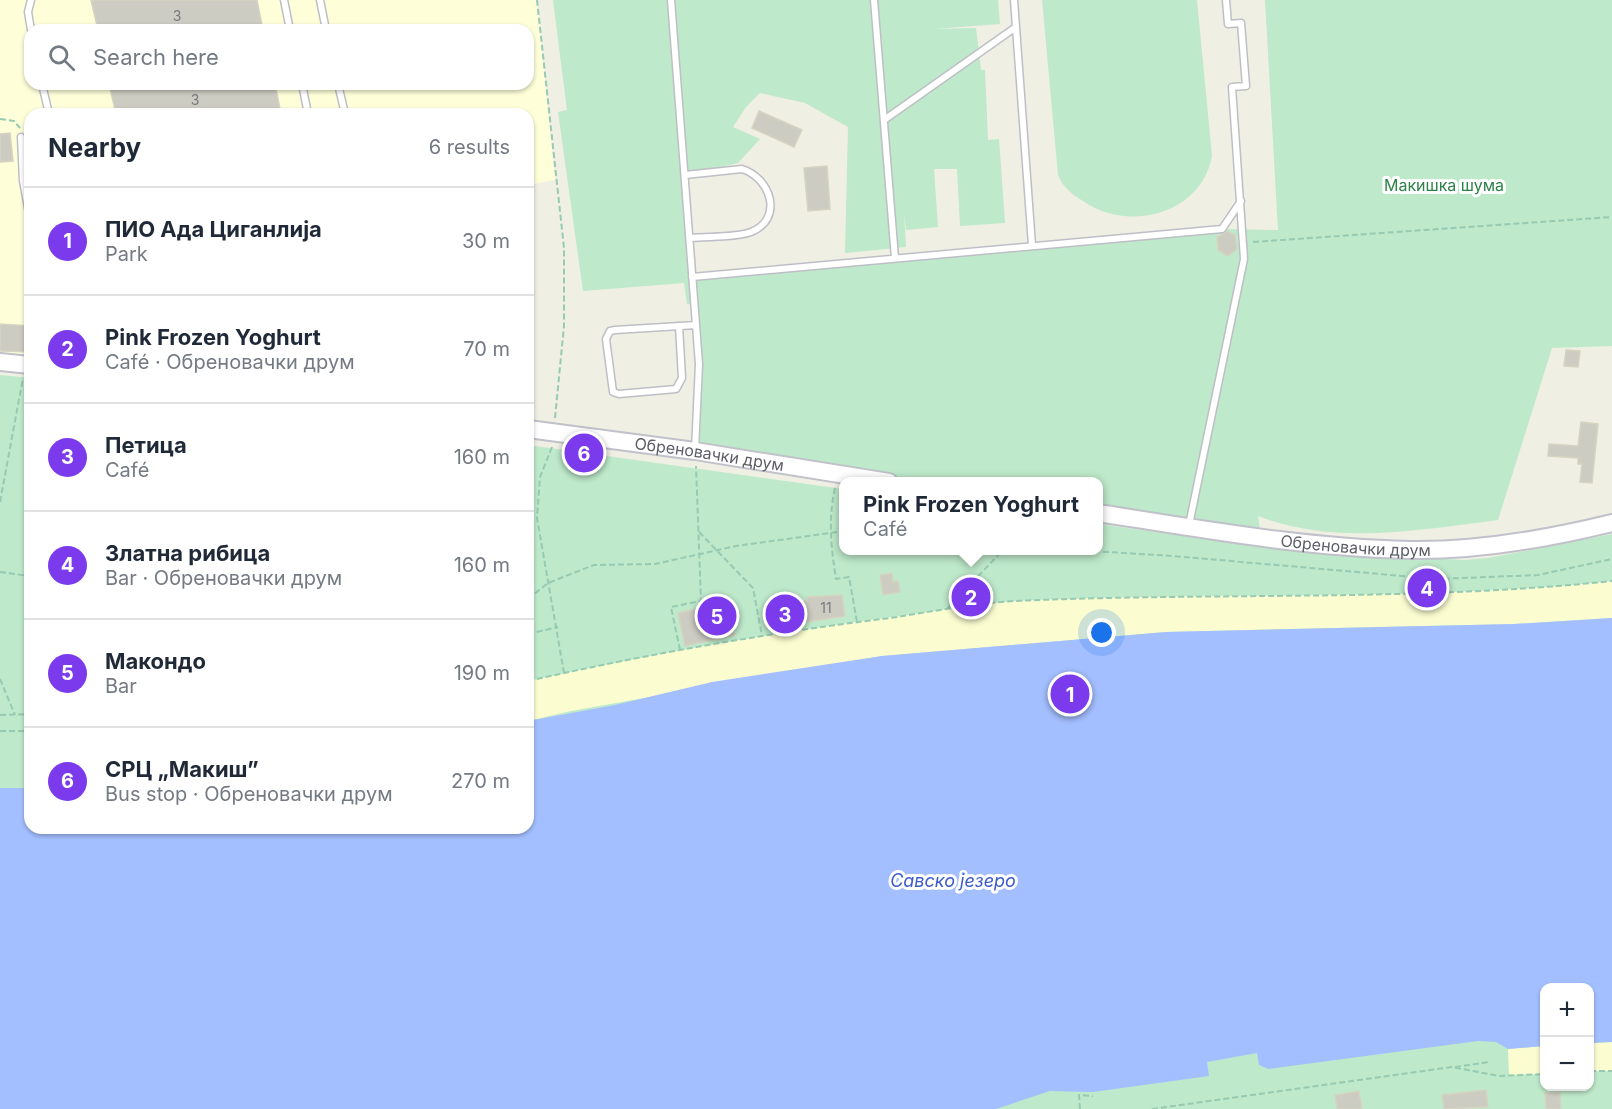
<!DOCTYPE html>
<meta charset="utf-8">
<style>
body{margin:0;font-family:Inter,sans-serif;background:#f2f2f3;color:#1f2937}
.controls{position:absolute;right:18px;bottom:18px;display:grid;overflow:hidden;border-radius:12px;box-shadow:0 2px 4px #0004}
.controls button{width:54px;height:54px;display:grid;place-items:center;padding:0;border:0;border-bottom:2px solid #e0e1e3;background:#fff;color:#1f2937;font:30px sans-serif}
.you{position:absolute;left:1102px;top:633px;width:21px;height:21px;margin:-15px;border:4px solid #fff;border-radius:50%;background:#1a73e8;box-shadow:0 0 0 9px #1a73e833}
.badge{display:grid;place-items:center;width:39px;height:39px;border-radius:50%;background:#7c3aed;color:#fff;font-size:20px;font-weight:700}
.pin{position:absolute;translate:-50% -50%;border:3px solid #fff;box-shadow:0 2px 6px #0006}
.popup{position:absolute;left:839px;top:477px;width:264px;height:78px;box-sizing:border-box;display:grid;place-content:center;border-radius:12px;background:#fff;filter:drop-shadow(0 2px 4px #0005);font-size:20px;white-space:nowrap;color:#747a83}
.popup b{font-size:22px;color:#1f2937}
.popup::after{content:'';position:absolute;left:50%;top:100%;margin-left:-12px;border:12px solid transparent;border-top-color:#fff}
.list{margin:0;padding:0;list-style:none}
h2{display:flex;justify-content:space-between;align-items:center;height:78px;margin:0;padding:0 24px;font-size:26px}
h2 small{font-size:20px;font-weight:400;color:#747a83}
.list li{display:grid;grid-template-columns:39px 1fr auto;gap:18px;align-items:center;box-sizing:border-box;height:108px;padding:0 24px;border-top:2px solid #e0e1e3}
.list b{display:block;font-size:22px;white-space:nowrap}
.list p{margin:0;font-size:20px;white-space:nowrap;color:#747a83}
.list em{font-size:20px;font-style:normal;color:#747a83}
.icon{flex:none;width:33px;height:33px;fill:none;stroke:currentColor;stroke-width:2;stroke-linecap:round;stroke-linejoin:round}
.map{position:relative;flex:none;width:1612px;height:1109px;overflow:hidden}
.search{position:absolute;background:#fff;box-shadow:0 2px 4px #0004;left:24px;top:24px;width:510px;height:66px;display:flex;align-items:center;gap:15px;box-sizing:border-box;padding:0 21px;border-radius:18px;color:#747a83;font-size:22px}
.panel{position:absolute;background:#fff;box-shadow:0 2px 4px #0004;left:24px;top:108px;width:510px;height:726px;border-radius:18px}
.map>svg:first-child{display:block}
</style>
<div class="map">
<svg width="1612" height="1109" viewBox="0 0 1612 1109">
<rect width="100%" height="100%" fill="#efefe4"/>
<path fill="#feffd9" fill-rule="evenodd" d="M0,0H537L555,180L528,185V114H30V359L0,356ZM30,30H528V84H30Z"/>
<path fill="#bee9ca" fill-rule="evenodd" d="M553,0H998L1000,24L934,29L976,28L981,70H985L988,140L999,139L1005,223L960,226L957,169H934L938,227L906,230L904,212L906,247L845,253L848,127L805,103L760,93L746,107L733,127L760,139L738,163L685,175L692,276L1222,229L1278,230L1265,0H1612V346L1552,348L1498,520C1419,530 1334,546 1258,516L1261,537L1099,513L1098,482L889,481L695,451L699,395L694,305L687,304L684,283L583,291L558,112L567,110Z
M1042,0H1197L1212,156C1202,214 1128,233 1083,201C1072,194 1063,188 1058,175Z
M0,375L30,378V828H528V445L843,489L844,550H1098L1099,524L1283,550L1464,560L1488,558L1612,534V1109H0ZM1544,988H1590V1086H1544Z"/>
<path fill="#fbfdd1" d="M1612,581V618L1514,624L1166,632L882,656L571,711L528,721V681C646,655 765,634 884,618C927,613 971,604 1015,601C1214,591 1414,602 1612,581Z
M1612,1042V1071H1590V1043Z
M1544,1046V1074L1509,1075L1508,1049Z"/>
<path fill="#a4bfff" d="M1612,618V1042L1590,1043V988H1544V1046L1508,1049L1496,1042L1478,1041L1268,1069L1259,1065L1257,1053L1207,1062L1209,1076L1093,1092L1050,1091L996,1109H0V788H30V828H528V721L615,705L712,682L882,656L1166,632L1514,624Z"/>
<path fill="#cdccc2" stroke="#d5d4c1" stroke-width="1.5" d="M91,0H257L263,30H98Z
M109,84H275L281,114H116Z
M759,111L802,130L794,147L752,128Z
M10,133L13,161L0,162V134Z
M827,166L830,209L808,211L804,168Z
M1227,231L1235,235L1237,249L1228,256L1218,250L1217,237Z
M0,324L30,326V352L0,351Z
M1566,350L1580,351L1578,367L1564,366Z
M1581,422L1598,424L1592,483L1580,482L1582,464H1578V458L1548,456L1549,444L1578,446Z
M892,573L893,582L898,581L900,592L883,595L880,575Z
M842,595L845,616L775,627L771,606L807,601V597Z
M728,602L735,635L685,646L678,613Z
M1486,1090L1488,1107L1444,1109L1442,1095Z
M1359,1091L1362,1109H1337L1335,1095Z
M1560,1092L1561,1109H1546L1545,1093Z"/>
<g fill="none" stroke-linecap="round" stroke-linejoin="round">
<defs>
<path id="lane" d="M31,0L28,12L31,30
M284,0L290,30
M320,0L326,30
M671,0L699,364L695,450
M874,0L895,258
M1014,0L1032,245
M42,84L49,114
M302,84L308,114
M338,84L345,114
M884,120L1016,27
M21,137L23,181L30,219
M685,175L742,169C771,178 784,219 751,232C734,238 708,236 690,238
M692,277L1222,229L1241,201
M679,326L682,378L676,389L619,394L613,392L606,339L610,331L615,330L696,325
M1189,525L1244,259L1232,87L1246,86L1241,23L1228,24L1226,0"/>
<g id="secondary">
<path d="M0,362L30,365"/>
<path id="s1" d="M528,429L695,451L889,482"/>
<path id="s2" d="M1098,513C1201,529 1306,548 1410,550C1477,551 1547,539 1612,523"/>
</g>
</defs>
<use href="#lane" stroke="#bebfc6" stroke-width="9"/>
<use href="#secondary" stroke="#c0c1ca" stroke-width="20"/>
<path stroke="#96cab3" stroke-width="2" stroke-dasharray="6 3" stroke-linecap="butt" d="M537,0L564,248V326L555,418
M0,119L14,121L20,128
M1253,242L1612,217
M552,447L540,477L537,518L564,673
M835,488C828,520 831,547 836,579L849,577L857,622
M0,502L23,378
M699,532L753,588L762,636
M1076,550L1173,556L1437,579L1538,575L1612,559
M0,572L30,576
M528,599L548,583L594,565L655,564L736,546L844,531
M947,609L1003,550
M528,634L558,627
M680,650L671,607L701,601L696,466
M0,679L15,715
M528,681C648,654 768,633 890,618C931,612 973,603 1015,601C1214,592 1414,602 1612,581
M0,715L30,714
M0,731H30
M1455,1067L1489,1062
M1590,1071H1612
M1080,1109L1079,1095L1093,1096
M1152,1109L1452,1067L1499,1076L1544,1074"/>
<use href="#lane" stroke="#fff" stroke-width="6"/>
<use href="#secondary" stroke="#fff" stroke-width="16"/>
</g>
<g text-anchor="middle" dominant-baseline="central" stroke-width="6" stroke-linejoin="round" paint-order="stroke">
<g font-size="14" fill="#78797c">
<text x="177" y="15">3</text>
<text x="195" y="99">3</text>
<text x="826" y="607">11</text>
</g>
<g font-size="16" fill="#2e8249" stroke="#fff">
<text x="1444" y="185">Макишка шума</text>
</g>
<g font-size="16" fill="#5c5d65" stroke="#fff">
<text stroke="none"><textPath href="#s1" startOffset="183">Обреновачки друм</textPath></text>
<text stroke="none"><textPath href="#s2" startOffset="260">Обреновачки друм</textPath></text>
</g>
<g font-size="18" font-style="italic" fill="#3d5ccc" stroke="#fff">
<text x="953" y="880">Савско језеро</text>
</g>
</g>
</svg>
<div class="controls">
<button>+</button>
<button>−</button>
</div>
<div class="you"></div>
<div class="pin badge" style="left:1070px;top:694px">1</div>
<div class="pin badge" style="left:971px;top:597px">2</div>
<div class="popup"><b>Pink Frozen Yoghurt</b>Café</div>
<div class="pin badge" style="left:785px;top:614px">3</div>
<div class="pin badge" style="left:1427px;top:588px">4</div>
<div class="pin badge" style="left:717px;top:616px">5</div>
<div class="pin badge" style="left:584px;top:453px">6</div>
<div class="search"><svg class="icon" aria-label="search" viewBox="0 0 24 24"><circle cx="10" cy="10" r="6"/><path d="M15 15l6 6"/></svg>Search here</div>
<section class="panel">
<h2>Nearby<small>6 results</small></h2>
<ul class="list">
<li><span class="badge">1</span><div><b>ПИО Ада Циганлија</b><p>Park</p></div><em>30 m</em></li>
<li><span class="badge">2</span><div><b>Pink Frozen Yoghurt</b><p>Café · Обреновачки друм</p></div><em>70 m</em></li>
<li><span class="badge">3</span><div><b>Петица</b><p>Café</p></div><em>160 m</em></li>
<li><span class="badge">4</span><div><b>Златна рибица</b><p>Bar · Обреновачки друм</p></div><em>160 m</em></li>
<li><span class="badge">5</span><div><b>Макондо</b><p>Bar</p></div><em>190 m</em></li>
<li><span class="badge">6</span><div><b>СРЦ „Макиш”</b><p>Bus stop · Обреновачки друм</p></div><em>270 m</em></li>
</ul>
</section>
</div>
